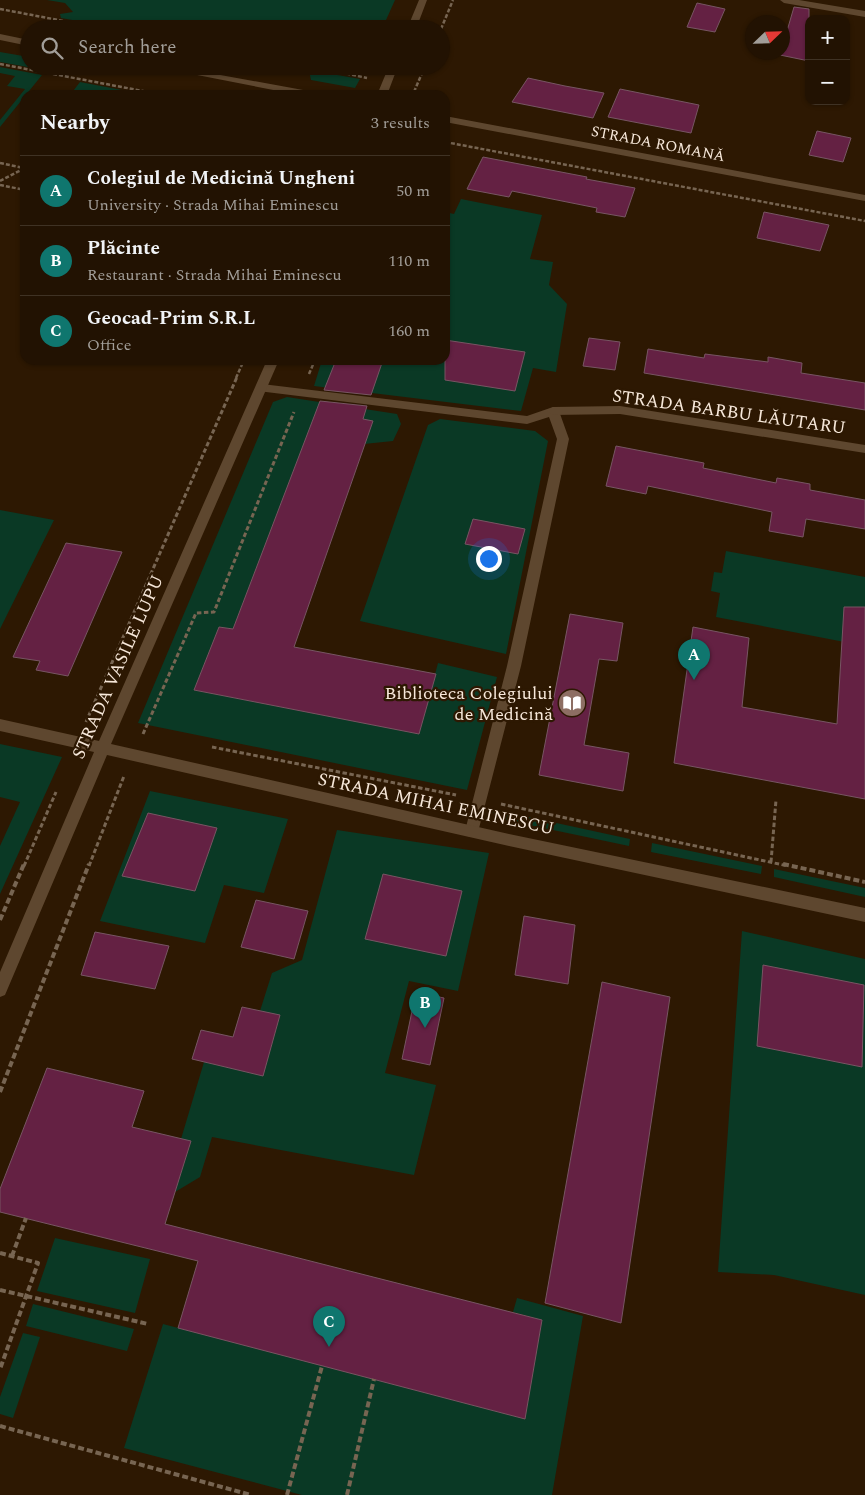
<!DOCTYPE html>
<meta charset="utf-8">
<style>
body{margin:0;font-family:Spectral,serif;background:#2e2011;color:#f1f3f6}
.controls{position:absolute;right:15px;top:15px;display:grid;overflow:hidden;border-radius:10px;box-shadow:0 1px 4px #0004}
.controls button{width:45px;height:45px;display:grid;place-items:center;padding:0;border:0;border-bottom:1px solid #3f3224;background:#221202;color:#f1f3f6;font:25px sans-serif}
.compass{position:absolute;left:745px;top:15px;width:45px;height:45px;border-radius:50%;background:#221202;box-shadow:0 1px 4px #0004;rotate:67deg}
.you{position:absolute;left:488px;top:558px;width:18px;height:18px;margin:-12px;border:4px solid #fff;border-radius:50%;background:#1a73e8;box-shadow:0 0 0 8px #1a73e833}
.badge{display:grid;place-items:center;width:32px;height:32px;border-radius:50%;background:#0f766e;color:#fff;font-size:16px;font-weight:700}
.pin{position:absolute;translate:-50% -41px;filter:drop-shadow(0 1px 2px #0008)}
.pin::after{content:'';position:absolute;top:26px;width:18px;height:15px;background:inherit;clip-path:polygon(0 0,100% 0,50% 100%)}
.list{margin:0;padding:0;list-style:none}
h2{display:flex;justify-content:space-between;align-items:center;height:65px;margin:0;padding:0 20px;font-size:21px}
h2 small{font-size:16px;font-weight:400;color:#a29e99}
.list li{display:grid;grid-template-columns:32px 1fr auto;gap:15px;align-items:center;box-sizing:border-box;height:70px;padding:0 20px;border-top:1px solid #3f3224}
.list b{display:block;font-size:19px;white-space:nowrap}
.list p{margin:0;font-size:16px;white-space:nowrap;color:#a29e99}
.list em{font-size:16px;font-style:normal;color:#a29e99}
.icon{flex:none;width:28px;height:28px;fill:none;stroke:currentColor;stroke-width:2;stroke-linecap:round;stroke-linejoin:round}
.map{position:relative;flex:none;width:865px;height:1495px;overflow:hidden}
.search{position:absolute;background:#221202;box-shadow:0 1px 4px #0004;left:20px;top:20px;width:430px;height:55px;display:flex;align-items:center;gap:12px;box-sizing:border-box;padding:0 18px;border-radius:28px;color:#a29e99;font-size:19px}
.panel{position:absolute;background:#221202;box-shadow:0 1px 4px #0004;left:20px;top:90px;width:430px;height:275px;border-radius:15px}
.map>svg:first-child{display:block}
</style>
<div class="map">
<svg width="865" height="1495" viewBox="0 0 865 1495">
<rect width="100%" height="100%" fill="#2d1802"/>
<path fill="#0a3925" d="M47,0H395L382,29H122L61,18L60,14L73,12L65,3Z
M0,52L29,57V66H43L44,70L0,62Z
M0,67L42,75L0,127V120L25,89L7,86L15,76L0,73Z
M309,70L360,79L355,88L311,80Z
M80,82L148,95H70Z
M461,199L542,215L530,259L553,262L549,285L567,304L556,372L533,368L521,411L314,386L322,360H445V212L454,214Z
M287,397L397,414L401,424L393,441L364,444L316,412L233,629L219,627L194,690L419,734L438,663L497,677L467,790L138,723L273,402Z
M440,419L535,431L548,441L506,654L360,621L428,425Z
M0,510L54,520L0,629Z
M726,551L865,577V646L716,617L720,593L711,591L714,572L722,573Z
M0,744L62,757L0,894V846L20,802L0,797Z
M150,791L288,819L264,893L224,885L205,943L100,921Z
M492,809L630,839L629,846L496,818Z
M337,830L489,853L458,991L409,981L385,1073L436,1085L414,1175L212,1137L200,1177L175,1192L191,1142L181,1139L204,1062L263,1075L280,1016L260,1011L272,973L302,960Z
M652,843L762,866L761,874L651,852Z
M774,869L865,888V897L774,877Z
M742,931L865,959V1295L774,1275L718,1272Z
M55,1238L150,1259L135,1313L37,1291Z
M517,1298L583,1316L552,1495H302L124,1448L163,1324L525,1419L542,1320L513,1312Z
M33,1304L134,1329L127,1351L26,1326Z
M23,1333L40,1337L13,1418L0,1414V1397Z"/>
<path fill="#642143" stroke="#775563" d="M697,3L725,9L715,32L687,27Z
M794,7L809,9V61L780,55Z
M528,78L565,86L604,93L593,118L512,102Z
M620,89L699,105L691,133L608,117Z
M817,131L851,138L843,162L809,155Z
M483,157L587,177L586,179L635,188L625,217L596,212L597,208L512,191L509,197L467,189Z
M764,212L829,225L820,251L757,238Z
M589,338L620,342L615,370L583,366Z
M445,340L525,352L515,391L445,380Z
M648,349L704,358L705,354L768,362V357L802,363L801,373L865,383V410L644,373Z
M336,360H383L371,395L324,390Z
M320,401L367,406L363,419L373,421L294,647L436,674L419,734L194,690L219,627L233,629Z
M616,446L704,463L703,468L776,483L777,478L810,484V490L865,500V529L806,519L803,537L769,531L772,512L648,486L646,494L606,486Z
M473,519L525,529L518,554L465,544Z
M66,543L122,552L68,676L36,670L40,661L13,657Z
M844,607H865V799L674,763L693,627L749,638L742,707L837,724Z
M570,614L623,623L617,661L599,659L584,745L629,753L623,791L539,775Z
M148,813L217,828L195,891L122,876Z
M383,874L462,891L446,956L365,939Z
M256,900L308,911L294,959L241,947Z
M524,916L575,925L568,984L515,975Z
M95,932L169,946L155,989L81,975Z
M763,965L864,985L862,1067L757,1046Z
M602,982L670,997L621,1323L545,1303Z
M416,992L444,998L430,1065L402,1059Z
M242,1007L280,1015L263,1076L192,1059L201,1030L233,1037Z
M47,1068L144,1091L132,1127L191,1141L165,1224L542,1320L525,1419L178,1328L198,1261L0,1212V1189Z"/>
<g fill="none" stroke-linecap="round" stroke-linejoin="round">
<path stroke="#776552" stroke-width="2.5" stroke-dasharray="4 2" stroke-linecap="butt" d="M0,9L106,29
M441,29L453,0
M0,64L164,95
M311,66L367,78
M425,66L414,92L432,95
M445,142L865,221
M0,163L24,168
M0,181L25,168
M0,185L25,190
M309,374L315,360
M236,378L244,360"/>
<path stroke="#776552" stroke-width="3" stroke-dasharray="4.5 2.5" stroke-linecap="butt" d="M86,722L237,377
M143,734L196,613L214,612L294,412
M212,747L456,795
M501,804L788,866
M771,862L776,800
M24,866L56,792
M89,866L124,776"/>
<path stroke="#776552" stroke-width="4" stroke-dasharray="6 3" stroke-linecap="butt" d="M783,864L865,882
M0,920L24,864
M0,1092L89,864
M0,1253L38,1263L0,1369
M12,1256L26,1218
M0,1290L148,1324
M0,1426L251,1495
M287,1495L322,1366
M347,1495L374,1379"/>
<path fill="#5e472f" fill-rule="evenodd" d="M262,384L527,416L553,407L559,411L569,439L521,666L477,836L472,837L467,836L465,831L507,666L557,439L549,417L527,424L258,391L256,388Z"/>
<path fill="#5e472f" fill-rule="evenodd" d="M419,0H427L416,29H407Z
M780,0H799L865,11V17L784,3Z
M389,66H398L387,95H377Z
M267,360H279L111,744L509,834L865,908V922L509,846L107,755L5,995L0,997V972L94,752L0,731V719L99,741Z
M620,406L865,445V453L620,414L553,415L547,411L553,407Z"/>
<path fill="#5e472f" fill-rule="evenodd" d="M0,34L29,40V46L0,40Z
M151,66H171L314,92L319,95H299Z
M445,116L865,195V201L445,122Z"/>
</g>
<defs>
<symbol id="library-disc" viewBox="-11 -11 22 22"><circle r="9.5" fill="#8d6e63" stroke="#2d1802"/><path d="M-6-4Q-3-5.5-.7-3.5V5Q-3 3-6 4ZM6-4Q3-5.5 .7-3.5V5Q3 3 6 4Z" fill="#fff"/></symbol>
</defs>
<g fill-rule="evenodd">
<use href="#library-disc" x="556" y="687" width="32" height="32"/>
</g>
<g text-anchor="middle" dominant-baseline="central" stroke-width="4.5" stroke-linejoin="round" paint-order="stroke">
<g font-size="15" fill="#f7e8da" stroke="#2d1802">
<text transform="translate(658 144) rotate(11)">STRADA ROMANĂ</text>
</g>
<g font-size="18" fill="#f7e8da" stroke="#2d1802">
<text transform="translate(729 412) rotate(8)">STRADA BARBU LĂUTARU</text>
<text transform="translate(118 667) rotate(-66)">STRADA VASILE LUPU</text>
<text transform="translate(436 804) rotate(12)">STRADA MIHAI EMINESCU</text>
</g>
<g font-size="18" fill="#f7e8da" stroke="#2d1802" text-anchor="end">
<text x="553" y="693">Biblioteca Colegiului<tspan x="553" dy="21">de Medicină</tspan></text>
</g>
</g>
</svg>
<div class="controls">
<button>+</button>
<button>−</button>
</div>
<svg class="compass" viewBox="-18 -18 36 36"><path d="M0-13l5 13h-10z" fill="#e53935"/><path d="M0 13l5-13h-10z" fill="#a29e99"/></svg>
<div class="you"></div>
<div class="pin badge" style="left:694px;top:680px">A</div>
<div class="pin badge" style="left:425px;top:1028px">B</div>
<div class="pin badge" style="left:329px;top:1347px">C</div>
<div class="search"><svg class="icon" aria-label="search" viewBox="0 0 24 24"><circle cx="10" cy="10" r="6"/><path d="M15 15l6 6"/></svg>Search here</div>
<section class="panel">
<h2>Nearby<small>3 results</small></h2>
<ul class="list">
<li><span class="badge">A</span><div><b>Colegiul de Medicină Ungheni</b><p>University · Strada Mihai Eminescu</p></div><em>50 m</em></li>
<li><span class="badge">B</span><div><b>Plăcinte</b><p>Restaurant · Strada Mihai Eminescu</p></div><em>110 m</em></li>
<li><span class="badge">C</span><div><b>Geocad-Prim S.R.L</b><p>Office</p></div><em>160 m</em></li>
</ul>
</section>
</div>
